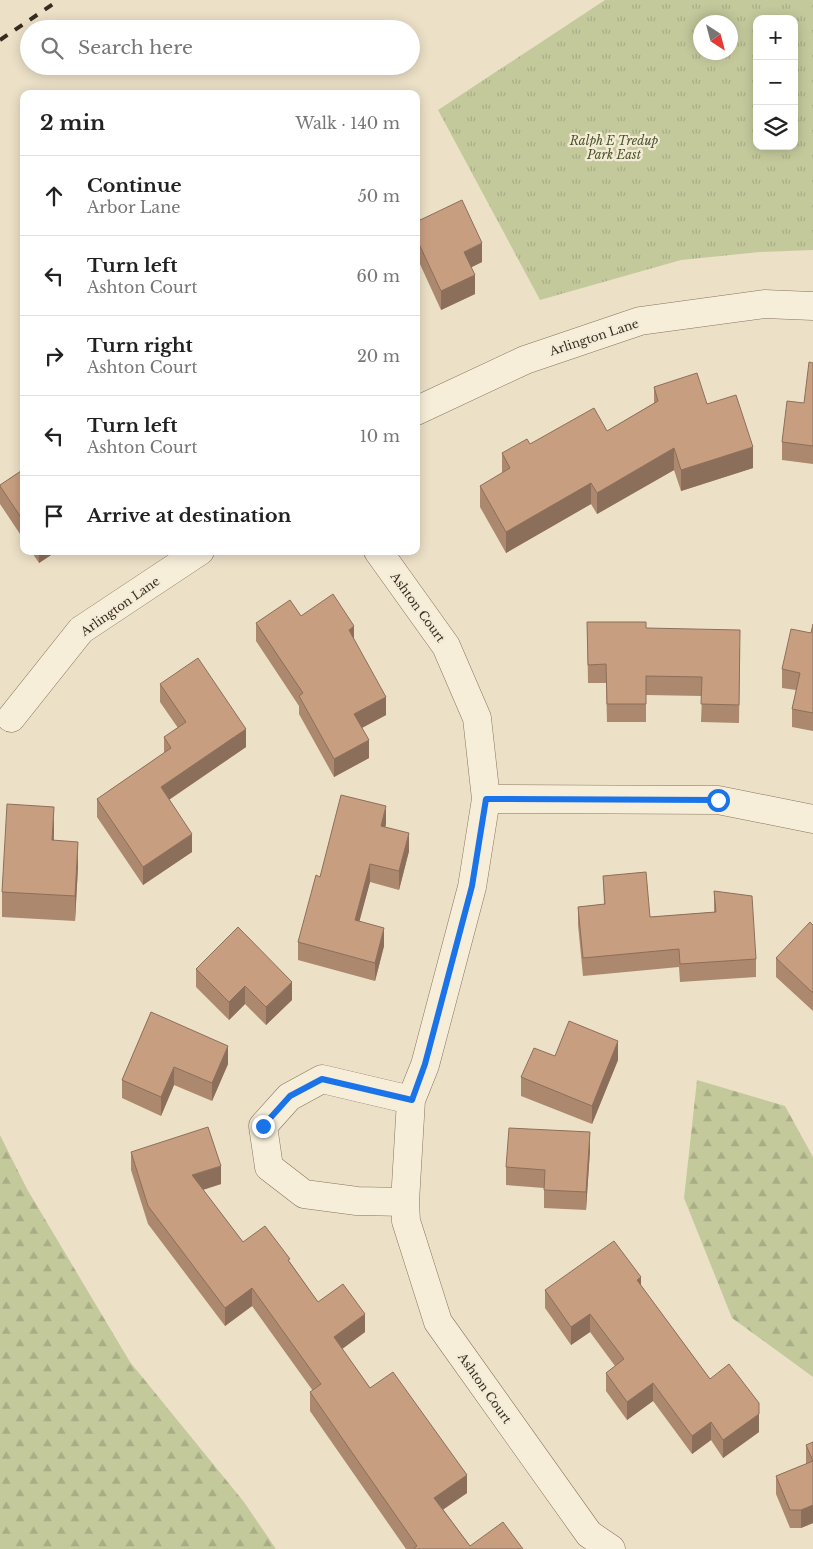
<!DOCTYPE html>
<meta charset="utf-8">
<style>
body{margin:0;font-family:"Libre Baskerville",serif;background:#f2f2f2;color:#222}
.controls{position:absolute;right:15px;top:15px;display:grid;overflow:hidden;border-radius:10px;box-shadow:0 2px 12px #0003}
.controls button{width:45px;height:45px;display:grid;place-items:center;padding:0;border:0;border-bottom:1px solid #e0e0e0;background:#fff;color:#222;font:25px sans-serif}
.compass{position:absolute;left:693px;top:15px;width:45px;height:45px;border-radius:50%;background:#fff;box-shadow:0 2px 12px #0003;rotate:144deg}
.stop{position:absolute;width:15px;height:15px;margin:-11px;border:4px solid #1a73e8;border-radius:50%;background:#fff}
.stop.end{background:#1a73e8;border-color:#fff;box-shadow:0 1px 5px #0008}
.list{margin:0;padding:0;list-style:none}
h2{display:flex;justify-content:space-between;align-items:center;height:65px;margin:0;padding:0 20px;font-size:21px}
h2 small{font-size:16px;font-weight:400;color:#767676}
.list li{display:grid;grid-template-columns:32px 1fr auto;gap:15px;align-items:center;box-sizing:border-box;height:80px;padding:0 20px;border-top:1px solid #e0e0e0}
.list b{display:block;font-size:19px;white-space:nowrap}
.list p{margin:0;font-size:16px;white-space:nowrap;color:#767676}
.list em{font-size:16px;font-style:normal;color:#767676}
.icon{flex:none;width:28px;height:28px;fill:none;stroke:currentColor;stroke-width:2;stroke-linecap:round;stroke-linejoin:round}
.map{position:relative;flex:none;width:813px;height:1549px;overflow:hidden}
.search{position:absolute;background:#fff;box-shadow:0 2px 12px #0003;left:20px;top:20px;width:400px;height:55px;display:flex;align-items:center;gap:12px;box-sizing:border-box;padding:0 18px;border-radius:28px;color:#767676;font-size:19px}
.panel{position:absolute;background:#fff;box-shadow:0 2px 12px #0003;left:20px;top:90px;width:400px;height:465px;border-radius:10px}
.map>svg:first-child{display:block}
</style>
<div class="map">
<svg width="813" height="1549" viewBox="0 0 813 1549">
<defs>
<pattern id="forest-firs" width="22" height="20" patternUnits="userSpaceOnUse" patternTransform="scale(1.25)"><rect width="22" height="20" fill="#c4c99c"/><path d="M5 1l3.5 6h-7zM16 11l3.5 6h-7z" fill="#a9ad86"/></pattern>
<pattern id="park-tufts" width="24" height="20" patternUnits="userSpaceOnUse" patternTransform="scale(1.25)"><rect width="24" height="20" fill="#c4c99c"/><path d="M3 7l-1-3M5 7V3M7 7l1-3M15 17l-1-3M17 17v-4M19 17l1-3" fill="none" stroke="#a9ad86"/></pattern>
</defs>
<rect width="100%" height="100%" fill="#ece1c7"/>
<path fill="url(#forest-firs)" d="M697,1080L785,1106L813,1157V1377L732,1318L684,1198Z
M0,1135L27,1189L130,1362L244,1502L276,1549H0Z"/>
<path fill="url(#park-tufts)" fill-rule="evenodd" d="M605,0H813V250L760,252L681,260L540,300L438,110ZM757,19H794V146H757ZM700,22H730V52H700Z"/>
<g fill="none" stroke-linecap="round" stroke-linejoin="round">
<defs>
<path id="minor" d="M416,411L525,360L640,321L764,304L813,306
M378,551L446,646L477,718L486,799L472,887L425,1065L411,1100L405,1202L406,1221L438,1322L589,1534L611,1549
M11,718L81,630L200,551
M486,799L718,800L813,819
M405,1202L357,1201L304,1194L269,1167L263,1126L289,1097L322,1079L411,1100"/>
</defs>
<use href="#minor" stroke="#87735e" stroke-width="29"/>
<use href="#minor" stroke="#f7eeda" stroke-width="28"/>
<path stroke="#382c20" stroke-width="4" stroke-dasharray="9 9" stroke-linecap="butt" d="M0,40L59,0"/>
</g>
<path fill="#ac886e" d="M416,222L482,262L471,267L475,294L441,310L419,262Z
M813,363V464L782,460V442L804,403Z
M654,387L707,404L753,468L681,491L674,470L597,514L591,504L506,553L480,507V486L502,473V453L530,444L607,431L654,403Z
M24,469V540L0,504V485Z
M31,551H57L39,563Z
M301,616L354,640L386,715L362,728L369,758L334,777L299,714V706L256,641V623Z
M587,622L646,628L740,648L739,723L701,722L702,696L646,695V722H607L606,683H588Z
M813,624V731L792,727V709L796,690L782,688V669L811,633Z
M160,684L246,747L169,800L192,852L143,885L97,817V799L164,753V737L178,728L160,702Z
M386,824L385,827L409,851L399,890L370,882L359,921L384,946L375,981L298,960V942L320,877Z
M54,833V840L78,867L75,921L2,917V892Z
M603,876L650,917L714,912V891L756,959V977L680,982L679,967L583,976L578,925V907L604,904Z
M813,925V1011L776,977V958Z
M196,969L292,1000L266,1025L245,1004L229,1020L196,987Z
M151,1012L228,1064L212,1101L174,1085L161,1116L122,1098V1080Z
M555,1056L618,1060L592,1124L521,1096V1077Z
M590,1150L586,1210L544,1208V1188L506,1185V1167Z
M131,1152L221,1184L203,1190L243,1242L290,1262L318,1302L365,1332L342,1349L370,1388L467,1493L443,1509L470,1546L523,1549H406L310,1411V1392L313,1391L252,1306L225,1326L148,1224L131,1170Z
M641,1286L710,1379L759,1432L723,1458L711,1440L692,1454L653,1401L627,1420L606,1391V1373L615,1366L590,1332L571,1345L545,1308V1290Z
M813,1442V1523L801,1528H790L776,1494V1476L806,1464V1445Z"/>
<path fill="#8c6f5a" d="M482,243V262L464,271V252Z
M419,244V262L416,264V245Z
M475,275V294L441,310V291Z
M753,447V468L681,491V470Z
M674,448V470L597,514V493Z
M591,483V504L506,553V532Z
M39,551H57L39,563Z
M354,626V644L349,630Z
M386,697V715L354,732V714Z
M246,729V747L161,805V787Z
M369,740V758L334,777V759Z
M386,806V824L381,844V826Z
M54,807V833L52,866V840Z
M409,833V851L399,890V871Z
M192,834V852L143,885V867Z
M78,842V867L75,921V896Z
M370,864V882L355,938V920Z
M384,928V946L375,981V963Z
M292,982V1000L266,1025V1007Z
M245,986V1004L229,1020V1002Z
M618,1041V1060L592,1124V1106Z
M228,1046V1064L212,1101V1083Z
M174,1067V1085L161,1116V1097Z
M590,1132V1150L586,1210V1192Z
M221,1166V1184L192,1193V1175Z
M641,1277V1296L637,1280Z
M252,1288V1306L225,1326V1308Z
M365,1314V1332L334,1355V1337Z
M590,1314V1332L571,1345V1327Z
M653,1383V1401L627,1420V1402Z
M759,1414V1432L723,1458V1440Z
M711,1422V1440L692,1454V1436Z
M467,1475V1493L434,1516V1498Z
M813,1505V1523L801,1528V1510Z"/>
<path fill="#c89e80" stroke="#8c6f5a" d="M462,200L482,243L464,252L475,275L441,291L419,244L416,245V222Z
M809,362L813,363V446L782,442L787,401L804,403Z
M697,373L707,404L736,395L753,447L681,470L674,448L597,493L591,483L506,532L480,486L510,468L502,453L527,439L530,444L594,408L607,431L658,401L654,387Z
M24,469V522L0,486V485Z
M333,594L354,626L349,630L386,697L354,714L369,740L334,759L299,696L303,693L256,623L290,600L301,616Z
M587,622H646V628L740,630L739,705L701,704L702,677L646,676V704H607L606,664L588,665Z
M813,624V713L792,709L800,673L782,669L791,629L811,633Z
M198,658L246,729L161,787L192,834L143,867L97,799L171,748L164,737L186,722L160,684Z
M341,795L386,806L381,826L409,833L399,871L370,864L355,920L384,928L375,963L298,942L316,875L320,877Z
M7,804L54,807L52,840L78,842L75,896L2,892Z
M646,872L650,917L716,912L714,891L752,896L756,959L680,964L679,949L583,958L578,907L605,904L603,876Z
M810,922L813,925V993L776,958Z
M238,927L292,982L266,1007L245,986L229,1002L196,969Z
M151,1012L228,1046L212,1083L174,1067L161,1097L122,1080Z
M569,1021L618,1041L592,1106L521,1077L534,1048L555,1056Z
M208,1127L221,1166L192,1175L243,1242L265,1226L290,1259L288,1260L318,1302L343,1284L365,1314L334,1337L370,1388L393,1372L467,1475L434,1498L470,1546L503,1522L523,1549H414V1548L417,1546L310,1392L321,1384L252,1288L225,1308L148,1206L131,1152Z
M509,1128L590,1132L586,1192L544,1190L545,1170L506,1167Z
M614,1241L641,1277L637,1280L710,1379L729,1364L759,1403V1414L723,1440L711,1422L692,1436L653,1383L627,1402L606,1373L624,1359L590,1314L571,1327L545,1290Z
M813,1442V1505L801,1510H790L776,1476L813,1461L806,1445Z"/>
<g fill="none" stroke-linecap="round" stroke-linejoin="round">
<path stroke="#1a73e8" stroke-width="6" d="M263,1126L290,1096L322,1079L412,1100L425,1064L472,886L486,799L718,800"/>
</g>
<g text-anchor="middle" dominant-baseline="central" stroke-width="4.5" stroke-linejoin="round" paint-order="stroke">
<g font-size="12" font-style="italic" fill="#485328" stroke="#f4ebd6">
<text x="614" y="140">Ralph E Tredup<tspan x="614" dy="14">Park East</tspan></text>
</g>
<g font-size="12" fill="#382c20" stroke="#f4ebd6">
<text transform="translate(594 337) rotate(-18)">Arlington Lane</text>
<text transform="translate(120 606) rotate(-35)">Arlington Lane</text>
<text transform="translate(418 607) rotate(54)">Ashton Court</text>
<text transform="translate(485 1388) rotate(55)">Ashton Court</text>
</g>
</g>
</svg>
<div class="controls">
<button>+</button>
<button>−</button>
<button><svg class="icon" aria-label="layers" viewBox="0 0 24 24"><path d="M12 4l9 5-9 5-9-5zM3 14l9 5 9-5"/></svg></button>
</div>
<svg class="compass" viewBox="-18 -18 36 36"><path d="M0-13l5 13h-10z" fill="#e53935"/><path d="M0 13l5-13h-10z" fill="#767676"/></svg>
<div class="stop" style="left:718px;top:800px"></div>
<div class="stop end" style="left:263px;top:1126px"></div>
<div class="search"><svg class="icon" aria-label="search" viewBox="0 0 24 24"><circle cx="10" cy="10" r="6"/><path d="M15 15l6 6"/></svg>Search here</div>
<section class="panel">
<h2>2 min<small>Walk · 140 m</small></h2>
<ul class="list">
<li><svg class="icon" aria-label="ahead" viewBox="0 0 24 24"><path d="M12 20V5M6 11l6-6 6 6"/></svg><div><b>Continue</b><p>Arbor Lane</p></div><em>50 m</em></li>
<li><svg class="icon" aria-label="left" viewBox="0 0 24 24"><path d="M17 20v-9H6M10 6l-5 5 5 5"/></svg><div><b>Turn left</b><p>Ashton Court</p></div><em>60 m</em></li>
<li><svg class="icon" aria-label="right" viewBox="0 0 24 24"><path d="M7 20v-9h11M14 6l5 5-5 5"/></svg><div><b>Turn right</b><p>Ashton Court</p></div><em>20 m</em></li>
<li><svg class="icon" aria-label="left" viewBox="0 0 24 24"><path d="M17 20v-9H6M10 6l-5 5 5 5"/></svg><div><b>Turn left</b><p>Ashton Court</p></div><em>10 m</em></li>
<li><svg class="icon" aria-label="arrive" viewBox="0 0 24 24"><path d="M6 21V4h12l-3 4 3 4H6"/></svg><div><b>Arrive at destination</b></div></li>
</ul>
</section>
</div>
